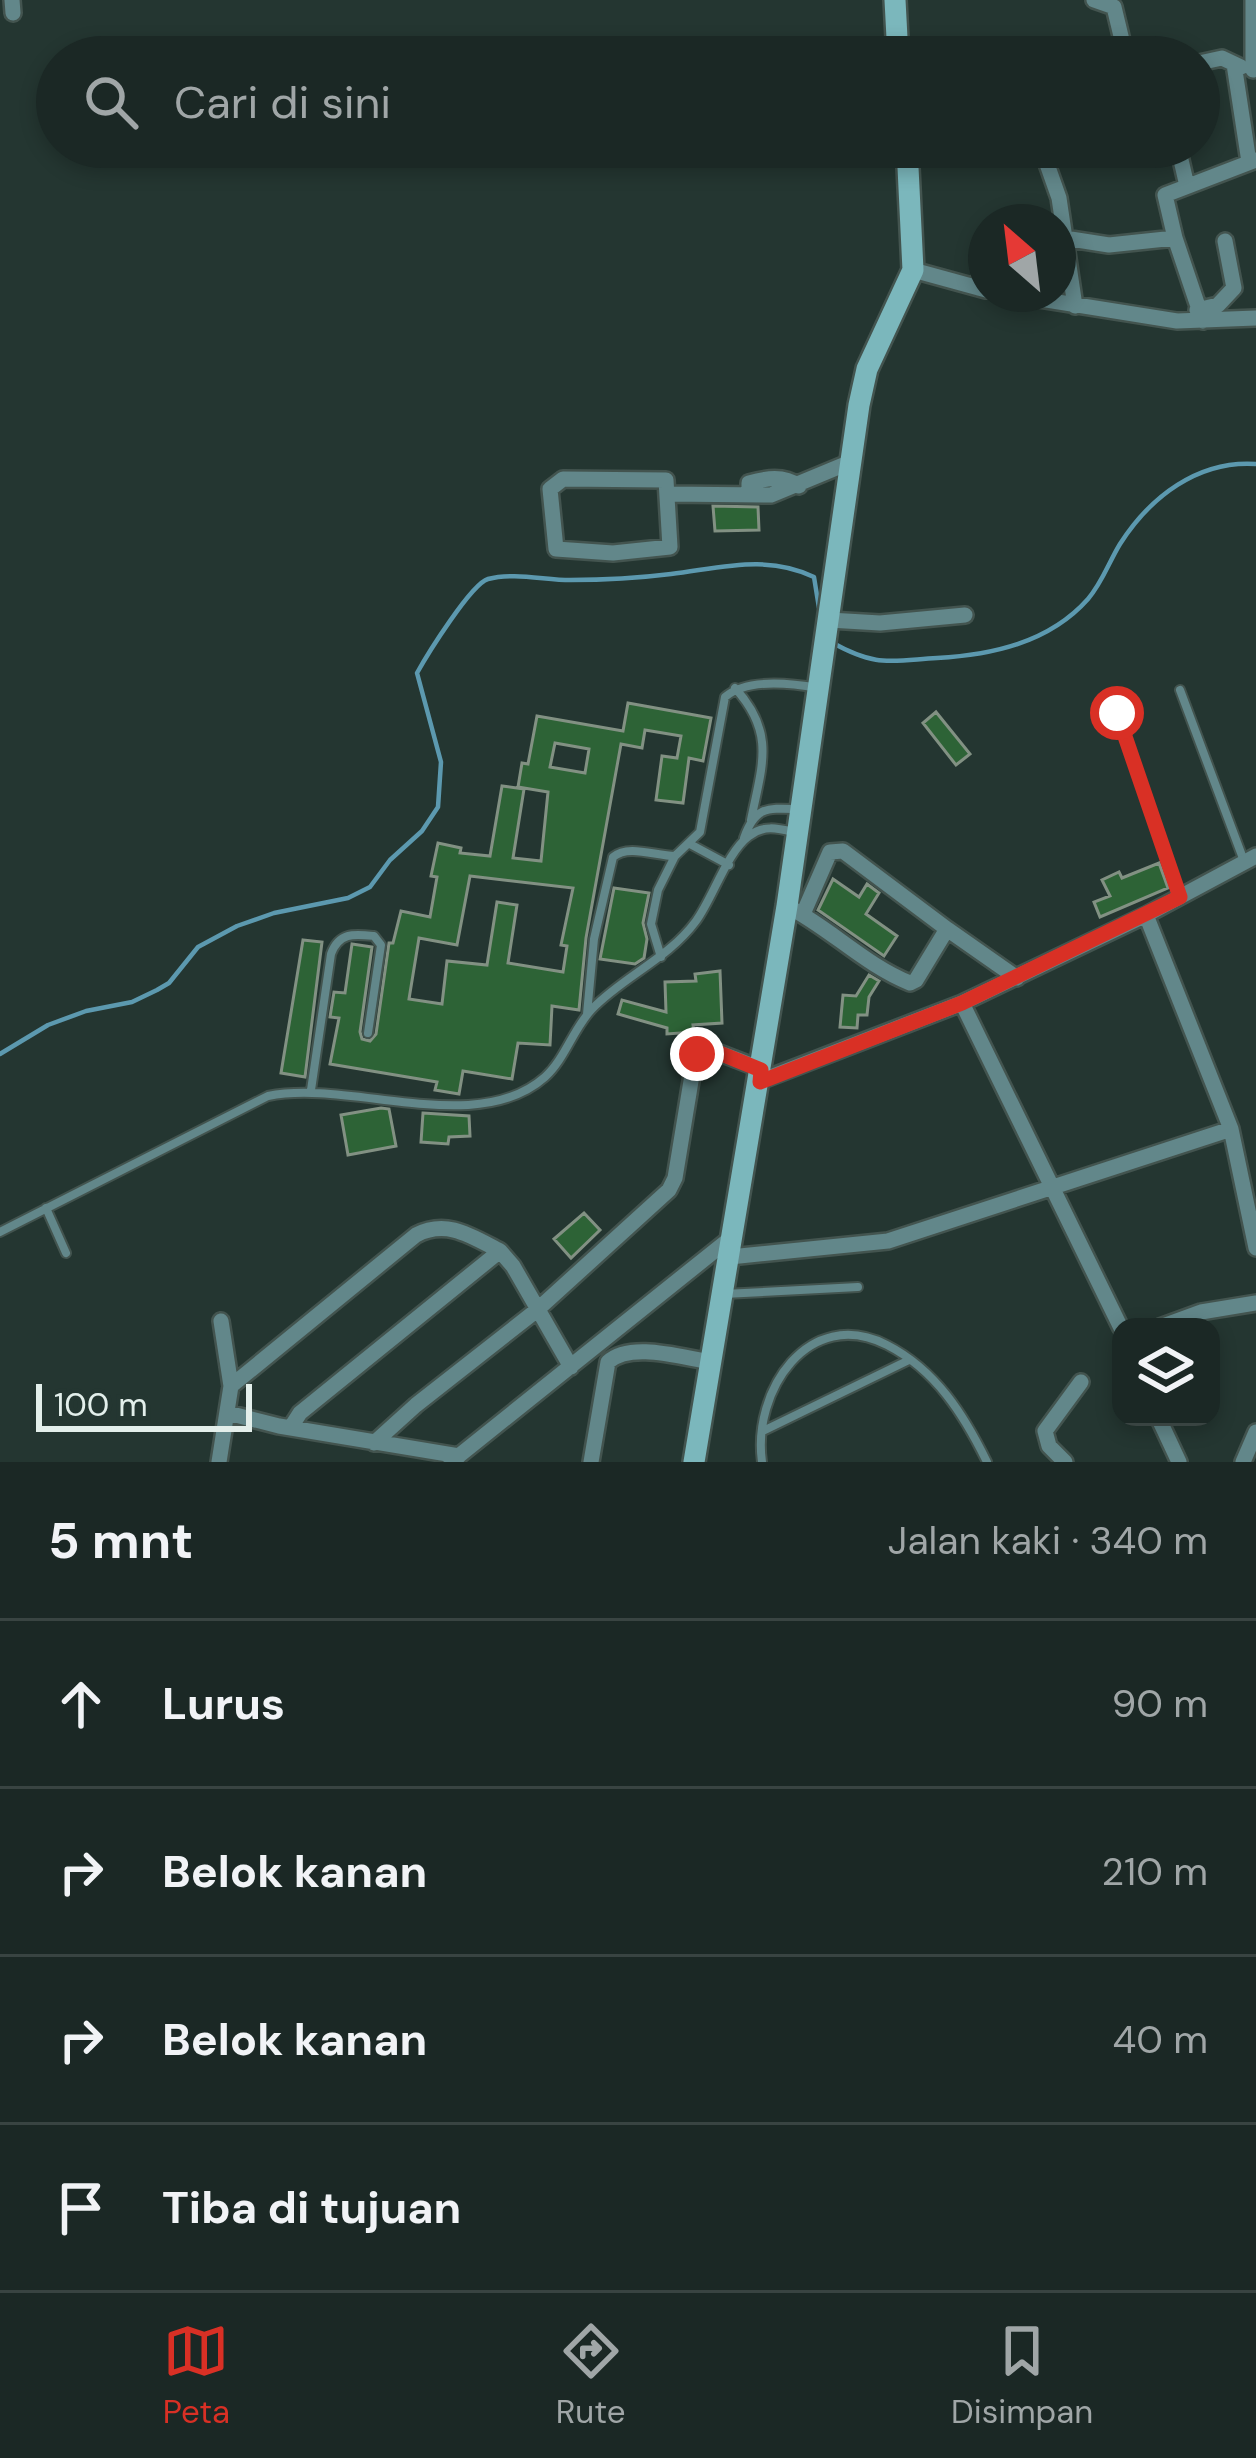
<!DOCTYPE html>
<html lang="id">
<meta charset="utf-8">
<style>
body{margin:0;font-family:"DM Sans",sans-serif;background:#283432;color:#f1f3f6}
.controls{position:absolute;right:36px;bottom:36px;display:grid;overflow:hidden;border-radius:24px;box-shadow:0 6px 18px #0003}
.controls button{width:108px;height:108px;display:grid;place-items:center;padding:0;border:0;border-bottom:3px solid #394442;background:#1b2825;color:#f1f3f6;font:60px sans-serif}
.compass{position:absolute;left:968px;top:204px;width:108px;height:108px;border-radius:50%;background:#1b2825;box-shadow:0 6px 18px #0003;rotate:332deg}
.scale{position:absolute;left:36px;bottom:30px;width:216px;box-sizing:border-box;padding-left:12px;border:6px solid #e3efeb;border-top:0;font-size:33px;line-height:42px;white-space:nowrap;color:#e3efeb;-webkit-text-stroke:9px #243631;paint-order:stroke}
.stop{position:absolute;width:36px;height:36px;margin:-27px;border:9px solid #d93025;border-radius:50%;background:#fff}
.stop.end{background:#d93025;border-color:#fff;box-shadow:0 3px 12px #0008}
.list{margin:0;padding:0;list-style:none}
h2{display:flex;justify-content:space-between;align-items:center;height:156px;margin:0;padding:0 48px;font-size:51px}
h2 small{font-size:39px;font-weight:400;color:#a0a6a7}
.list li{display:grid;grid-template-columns:78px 1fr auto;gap:36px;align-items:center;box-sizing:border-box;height:168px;padding:0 48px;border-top:3px solid #394442}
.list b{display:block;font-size:45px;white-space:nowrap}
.list em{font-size:39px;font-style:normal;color:#a0a6a7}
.icon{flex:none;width:66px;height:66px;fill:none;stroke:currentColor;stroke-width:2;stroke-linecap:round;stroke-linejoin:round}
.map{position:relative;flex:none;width:1256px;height:1462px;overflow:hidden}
.search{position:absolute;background:#1b2825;box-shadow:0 6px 18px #0003;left:36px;right:36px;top:36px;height:132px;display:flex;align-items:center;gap:30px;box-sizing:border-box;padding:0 42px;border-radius:66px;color:#a0a6a7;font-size:45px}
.sheet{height:828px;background:#1b2825}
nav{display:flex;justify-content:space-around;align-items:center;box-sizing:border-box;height:168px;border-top:3px solid #394442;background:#1b2825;font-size:33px;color:#a0a6a7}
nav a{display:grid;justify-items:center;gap:6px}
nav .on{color:#d93025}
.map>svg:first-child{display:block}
</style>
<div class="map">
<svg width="1256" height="1462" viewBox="0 0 1256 1462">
<rect width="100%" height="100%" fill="#243631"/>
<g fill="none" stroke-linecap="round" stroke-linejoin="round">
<path stroke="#5c99af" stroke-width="4.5" d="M831,642C876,667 888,661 937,658C991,655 1049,643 1088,599C1102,583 1109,562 1120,544C1150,497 1198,460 1256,464
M0,1054L48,1025L86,1011L132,1002L157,990L169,983L198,947L237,926L274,913L348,898L370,887L390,860L422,831L438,807L441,762L417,673C427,655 471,584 488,579C513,572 545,580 570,580C603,580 639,578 671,574C721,568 767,554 814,577L819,608"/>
</g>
<path fill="#2d6336" stroke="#829183" stroke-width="3" fill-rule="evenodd" d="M713,506L758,507L759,530L715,531Z
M628,703L711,718L703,761L689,758L683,803L656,800L662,756L677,758L681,736L645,730L642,748L621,744L586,938L579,1010L552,1006L550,1045L518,1043L512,1079L463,1071L459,1094L435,1090L437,1082L330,1064L339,1018L330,1017L334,992L345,993L352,944L372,947L360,1032L362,1039L370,1041L376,1034L389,943H393L401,911L430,917L437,877L431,876L438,843L461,848L460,853L490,856L502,786L524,789L513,858L541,861L548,792L518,787L522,763L528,764L537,716L623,731ZM555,743L589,749L585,773L550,767ZM470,876L573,888L561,945L567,946L563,972L508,963L517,905L497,902L487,965L447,961L442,1004L409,999L419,938L457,945Z
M936,712L970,754L956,765L923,723Z
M1159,863L1168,888L1100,917L1094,902L1110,896L1102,880L1119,872L1122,878Z
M833,879L859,897L867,884L879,893L866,914L897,936L884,956L818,910Z
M614,888L649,893L643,923L647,939L644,958L635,964L600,959Z
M303,940L322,942L305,1077L281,1073Z
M720,971L722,1023L693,1025L694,1032L667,1034V1028L618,1014L622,1000L666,1012L665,982L696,981L695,974Z
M869,975L879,981L869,997L867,1015H858L857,1028L840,1027L843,995L856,996Z
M381,1108L389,1109L396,1146L348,1155L341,1115Z
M423,1113L469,1116L470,1136L449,1137L448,1144L421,1142Z
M584,1213L600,1230L571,1258L554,1239Z"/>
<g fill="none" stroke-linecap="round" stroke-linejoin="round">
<defs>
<path id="lane" d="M735,688C776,733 762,765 751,820
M1180,690L1244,861
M1117,713L1180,897
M744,838C755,807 766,808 797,809
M690,844L729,865
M661,957L651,924L658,890L675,856L700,832L725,697C747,678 790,683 818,688
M587,1014L594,939L613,857C629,844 655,856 675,856
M311,1090L331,954C339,932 354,934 374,936L381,945L368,1033
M46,1208L66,1253
M0,1232L268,1096C351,1079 476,1138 545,1077C565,1059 573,1029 592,1009C624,976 668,959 696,921C713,898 727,852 749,836C763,825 777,828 793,832
M724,1294L858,1287
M765,1430L909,1360
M762,1462C752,1392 808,1305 887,1345C936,1370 964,1415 987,1462"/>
<path id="street" d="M12,0L13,13
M1094,0L1114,7L1126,57
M1199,63L1222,58L1241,67
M1234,64L1249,162
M1253,70V0
M1041,147L1059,198L1075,306
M1178,147L1187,186
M1058,237L1109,245L1175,238L1203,321
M1175,238L1165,195L1256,160
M913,270L986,290
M978,288L986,252
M1008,294L1177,321L1256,318
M1197,310L1218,305L1234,288L1225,241
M563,479L666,480L670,547L613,553L556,549L550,489Z
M668,494L771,495L853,461
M749,494V483C767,478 783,475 799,486
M829,620L880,623L965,615
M787,906C830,928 865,965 910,983L916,980L947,929L1017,978
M803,914L830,852L843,851L947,929
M1146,915L1256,856
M962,1003L1146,915L1231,1129
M760,1081L962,1003L1121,1328
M730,1257L888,1241L1231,1129L1256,1248
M221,1321L231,1386
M1160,1327L1201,1312L1256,1303
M228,1413L279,1426L459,1456
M1158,1417L1179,1462
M291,1427L300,1413L500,1251L513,1266L571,1367
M374,1443L416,1405L537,1310L669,1190L675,1178L693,1069L701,1051L712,1050L761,1069
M219,1462L231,1386L416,1235C447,1219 471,1236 500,1251
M451,1462L732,1237
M591,1462L608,1362C631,1341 683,1358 712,1362
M1065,1462L1049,1446L1045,1431L1081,1382
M1243,1462L1256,1432"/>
<path id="secondary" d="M895,0L898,57
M694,1462L787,906L859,405L867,369L913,270L907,147"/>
</defs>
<use href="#lane" stroke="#43544f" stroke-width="12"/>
<use href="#street" stroke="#43544f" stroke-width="20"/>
<use href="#secondary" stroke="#43544f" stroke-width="26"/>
<use href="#lane" stroke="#62878a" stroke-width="8"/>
<use href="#street" stroke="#62878a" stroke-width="15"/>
<use href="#secondary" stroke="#7bb7bc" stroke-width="21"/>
</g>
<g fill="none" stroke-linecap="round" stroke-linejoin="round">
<path stroke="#d93025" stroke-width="15" d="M697,1054L705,1048L712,1050L761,1070L760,1082L962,1003L1180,897L1117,713"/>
</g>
</svg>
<div class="controls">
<button><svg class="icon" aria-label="layers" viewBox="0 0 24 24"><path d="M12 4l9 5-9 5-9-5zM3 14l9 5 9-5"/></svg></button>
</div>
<svg class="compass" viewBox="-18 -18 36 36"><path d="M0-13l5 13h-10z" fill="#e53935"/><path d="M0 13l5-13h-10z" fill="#a0a6a7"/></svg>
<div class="scale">100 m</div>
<div class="stop" style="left:1117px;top:713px"></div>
<div class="stop end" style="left:697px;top:1054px"></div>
<div class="search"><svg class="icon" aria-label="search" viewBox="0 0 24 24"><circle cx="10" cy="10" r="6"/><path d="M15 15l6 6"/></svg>Cari di sini</div>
</div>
<section class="sheet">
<h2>5 mnt<small>Jalan kaki · 340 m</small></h2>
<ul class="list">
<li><svg class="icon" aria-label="ahead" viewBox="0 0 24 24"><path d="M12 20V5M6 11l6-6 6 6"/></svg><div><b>Lurus</b></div><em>90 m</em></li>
<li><svg class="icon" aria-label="right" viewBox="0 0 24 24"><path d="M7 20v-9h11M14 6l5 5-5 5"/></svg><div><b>Belok kanan</b></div><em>210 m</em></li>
<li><svg class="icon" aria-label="right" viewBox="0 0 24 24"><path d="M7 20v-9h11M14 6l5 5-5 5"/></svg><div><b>Belok kanan</b></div><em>40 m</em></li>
<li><svg class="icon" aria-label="arrive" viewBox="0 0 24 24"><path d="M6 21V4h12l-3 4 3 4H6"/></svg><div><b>Tiba di tujuan</b></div></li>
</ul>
</section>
<nav>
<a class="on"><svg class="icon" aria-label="map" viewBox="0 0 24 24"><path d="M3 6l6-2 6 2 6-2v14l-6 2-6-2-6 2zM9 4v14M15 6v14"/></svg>Peta</a>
<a><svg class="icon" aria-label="directions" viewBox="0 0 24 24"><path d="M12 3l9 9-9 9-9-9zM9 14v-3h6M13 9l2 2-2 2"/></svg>Rute</a>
<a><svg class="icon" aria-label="saved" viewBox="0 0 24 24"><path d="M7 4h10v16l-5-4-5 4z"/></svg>Disimpan</a>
</nav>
